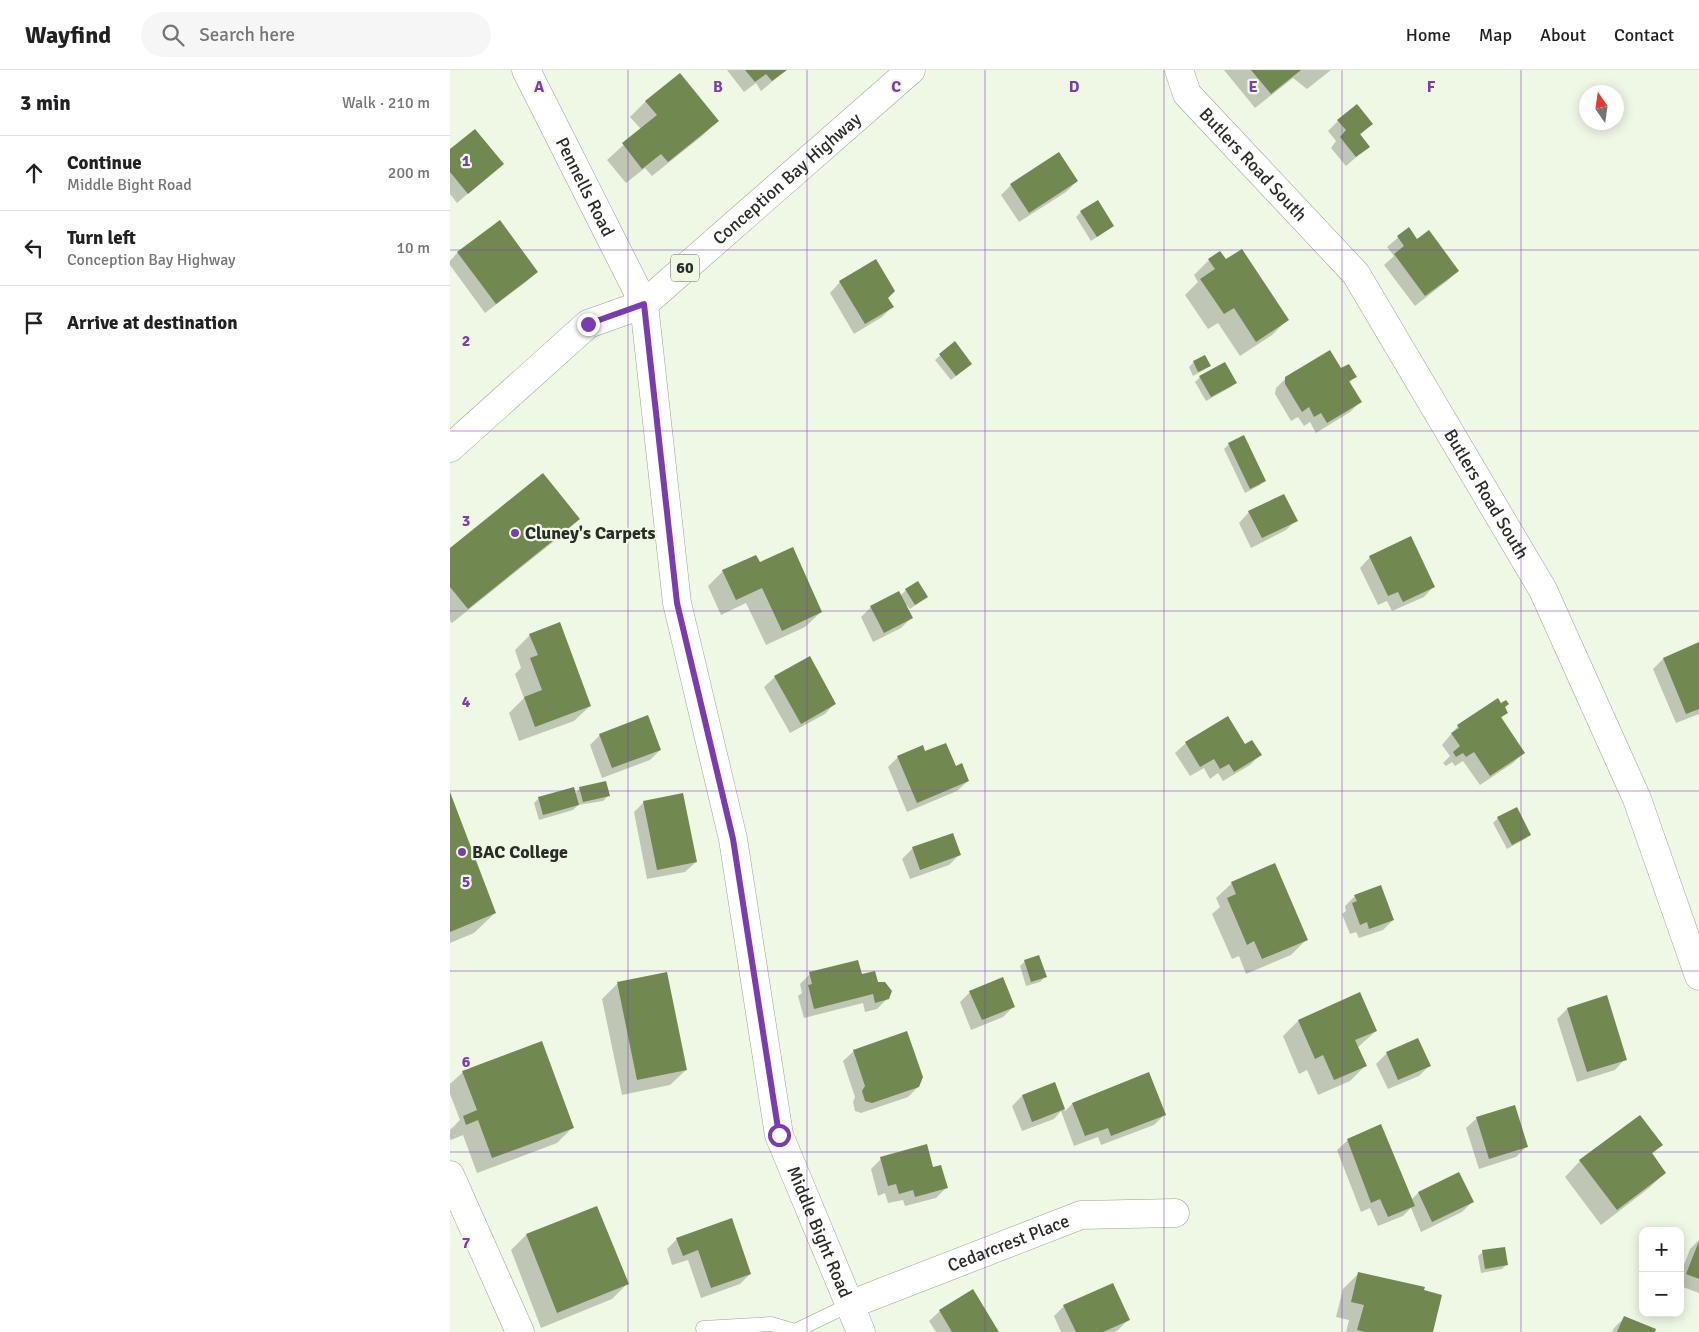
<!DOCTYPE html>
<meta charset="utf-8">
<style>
body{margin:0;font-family:Signika,sans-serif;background:#f6f6f6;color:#202124}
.controls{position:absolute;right:15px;bottom:15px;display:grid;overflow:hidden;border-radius:10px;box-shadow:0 2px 12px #0003}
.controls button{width:45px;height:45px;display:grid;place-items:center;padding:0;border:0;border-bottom:1px solid #e0e0e0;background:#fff;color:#202124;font:25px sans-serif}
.compass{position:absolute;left:1129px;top:15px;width:45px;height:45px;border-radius:50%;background:#fff;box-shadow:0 2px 12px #0003;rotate:347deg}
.stop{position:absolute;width:15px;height:15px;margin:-11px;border:4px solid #7b3cb2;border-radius:50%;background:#fff}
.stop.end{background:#7b3cb2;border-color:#fff;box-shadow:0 1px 5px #0008}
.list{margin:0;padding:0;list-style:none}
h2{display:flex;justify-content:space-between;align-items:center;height:65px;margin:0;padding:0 20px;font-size:21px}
h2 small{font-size:16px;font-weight:400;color:#757577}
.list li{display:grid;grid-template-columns:32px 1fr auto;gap:15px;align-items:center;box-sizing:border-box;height:75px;padding:0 20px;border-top:1px solid #e0e0e0}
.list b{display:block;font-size:19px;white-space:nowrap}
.list p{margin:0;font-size:16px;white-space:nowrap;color:#757577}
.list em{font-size:16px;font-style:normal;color:#757577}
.icon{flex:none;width:28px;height:28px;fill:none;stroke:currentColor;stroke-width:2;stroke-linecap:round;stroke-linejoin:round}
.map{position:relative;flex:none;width:1249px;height:1262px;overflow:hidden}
header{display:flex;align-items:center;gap:30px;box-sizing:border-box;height:70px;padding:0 25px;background:#fff;border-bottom:1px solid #e0e0e0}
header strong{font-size:24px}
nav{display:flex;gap:28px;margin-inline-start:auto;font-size:18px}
.search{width:350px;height:45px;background:#f6f6f6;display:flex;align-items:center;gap:12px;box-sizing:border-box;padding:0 18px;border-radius:28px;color:#757577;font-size:19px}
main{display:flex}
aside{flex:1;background:#fff}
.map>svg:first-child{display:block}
</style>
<header>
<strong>Wayfind</strong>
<div class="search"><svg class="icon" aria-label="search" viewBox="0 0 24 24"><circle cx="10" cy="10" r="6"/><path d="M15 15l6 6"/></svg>Search here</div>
<nav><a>Home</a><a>Map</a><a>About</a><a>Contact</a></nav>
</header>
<main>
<aside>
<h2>3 min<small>Walk · 210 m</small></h2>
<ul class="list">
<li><svg class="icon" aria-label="ahead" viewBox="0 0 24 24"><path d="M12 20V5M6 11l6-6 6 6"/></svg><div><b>Continue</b><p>Middle Bight Road</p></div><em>200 m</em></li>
<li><svg class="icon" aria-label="left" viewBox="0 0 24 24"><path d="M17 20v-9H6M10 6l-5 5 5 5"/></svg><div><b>Turn left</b><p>Conception Bay Highway</p></div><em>10 m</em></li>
<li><svg class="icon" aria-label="arrive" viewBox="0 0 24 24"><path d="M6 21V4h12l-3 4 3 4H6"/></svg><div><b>Arrive at destination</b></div></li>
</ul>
</aside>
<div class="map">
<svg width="1249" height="1262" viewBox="0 0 1249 1262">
<rect width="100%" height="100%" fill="#eff8e4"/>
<path fill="#0003" d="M277,0H336L311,21L306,13L294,22Z
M774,0H881L857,19L843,8L805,38Z
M196,31L267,51L252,66L202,106L195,98L176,113L157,90L191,59L180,47Z
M888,51L921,54L910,65L919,76L896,96L881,78L886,71L878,61Z
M0,81L52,94L7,133L0,124Z
M627,111L616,122L569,152L551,125L561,115Z
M631,142L663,156L641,171L626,147Z
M958,159L967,170L1008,201L997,211L965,236L934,195L944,186L937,177Z
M8,182L87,202L76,212L35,243L0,195V191Z
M759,190H775L837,250L822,265L790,286L768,253L758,259L735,225L748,212L744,205Z
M390,212L437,227L442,237L432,247L404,264L380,223Z
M505,273L516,298L501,310L485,290Z
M744,292L759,296L754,300L743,306L739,297Z
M890,300L905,307L899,313L910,332L900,342L866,363L860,352L854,356L848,347L841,351L825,324L826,318L836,308Z
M750,307L786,312L781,317L756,331L745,312Z
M793,367L814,410L810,415L795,423L774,379L779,374Z
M799,442L846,450L836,460L801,478L789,453Z
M128,449L113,464L2,553L0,551V480Z
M920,487L984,516L974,527L942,541L937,531L928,535L910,498Z
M309,494L371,542L355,557L316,575L296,533L271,545L258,516L273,501Z
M456,520L477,527L460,539L457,535L455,536L461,548L451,558L423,572L411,547L421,537L450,526Z
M80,565L140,636L124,651L69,671L59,643L74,628L65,604L71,598L65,580Z
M1248,574L1249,644L1226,653L1203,599L1213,589Z
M325,607L385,633L375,644L340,663L314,617Z
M1047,630L1057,642L1050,649L1073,683L1063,693L1030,715L1013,691L1005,696L1002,692L996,696L993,693L1000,686L992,675L1008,656Z
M150,665L210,680L200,690L152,708L140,675Z
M736,673L795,675L810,685L800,695L773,711L768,703L760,709L754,698L740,706L725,683Z
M474,683L518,711L507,721L457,742L438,697L448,687Z
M130,718L158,726L153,731L128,735L123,740L89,750L84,733L89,728L125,724Z
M0,725L45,843L24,863L0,873Z
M194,732L246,792L235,802L197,809L184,742Z
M1048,748L1080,765L1075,769L1057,779L1043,753Z
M463,778L509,785L499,795L460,809L452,789Z
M782,813L857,869L841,885L796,904L789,886L782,889L762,844L770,837L766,828Z
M905,826L943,850L933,860L909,868L906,862L900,864L892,844L896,841L895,836Z
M575,891L595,907L590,912L576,916L570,896Z
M216,903L236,1000L220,1015L172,1025L152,929L167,914Z
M360,904L411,906L427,913L438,928L427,939L415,942L413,933L354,948L348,926L352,923L350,914Z
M520,922L563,937L553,947L521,960L510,932Z
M1117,939L1175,989L1165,1000L1127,1012L1107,949Z
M848,951L926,961L907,978L915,996L900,1011L868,1025L857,1000L849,1004L833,966Z
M967,969L979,996L969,1006L938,1019L926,994L937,983Z
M404,981L468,1017L458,1027L411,1043L405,1041L403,1032L405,1027L393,991Z
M13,1002L122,1058L107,1073L27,1103L13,1065L1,1070L0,1068V1060L10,1050L0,1024V1014Z
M699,1004L715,1044L704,1055L651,1075L648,1067L624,1076L611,1041L604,1049L572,1061L562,1036L572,1026L604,1013L615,1041L622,1034Z
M1027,1048L1076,1077L1066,1087L1029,1099L1016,1058Z
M898,1070L961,1130L968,1123L1022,1132L1012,1142L971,1162L961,1138L953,1146L928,1156L920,1138L911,1142L887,1080Z
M1211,1075L1201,1085L1215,1103L1199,1118L1151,1155L1115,1107L1130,1091Z
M431,1089L482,1098L496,1118L486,1128L455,1136L453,1130L438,1133L435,1123L428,1126L421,1099Z
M76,1165L178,1213L162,1229L91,1258L61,1180Z
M227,1169L300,1204L290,1214L251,1228L238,1190L222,1195L217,1179Z
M1249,1170V1223L1230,1216V1205L1240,1179Z
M1033,1182L1057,1194L1052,1199L1031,1203L1028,1186Z
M909,1203L982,1262H896L899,1250L886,1247L893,1219Z
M614,1236L678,1250L668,1260L664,1262H611L604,1246Z
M490,1241L547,1262H486L479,1251Z
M1174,1248L1204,1262H1162L1164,1258Z"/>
<path fill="#718950" d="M295,0H337L322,11L316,4L305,12Z
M801,0H851L821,24Z
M230,3L269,51L218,92L211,84L192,99L172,73L207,45L195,31Z
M907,34L923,54L910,64L920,77L906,87L890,67L896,60L887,50Z
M25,59L54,94L18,124L0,102V79Z
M609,82L628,111L579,143L560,114Z
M648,130L664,156L647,167L630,141Z
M50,150L88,202L46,234L7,182Z
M959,157L967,169L979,160L1009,201L975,226L944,184L954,176L947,166Z
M792,179L839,250L806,272L784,238L774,244L750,209L765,199L758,189L770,181L776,189Z
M426,189L445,221L438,228L444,237L415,254L389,211Z
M505,271L522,294L506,306L489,284Z
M880,280L891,298L899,294L907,307L899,311L912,332L877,353L871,343L864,347L859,337L852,342L835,314V307Z
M755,285L761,296L748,302L743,291Z
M775,292L787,313L761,327L749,306Z
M794,365L816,411L800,419L778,373Z
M93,403L130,449L18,539L0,517V478Z
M834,424L848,451L812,468L798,441Z
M961,466L985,517L953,532L948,522L938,526L919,486Z
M343,477L372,542L332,561L312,518L286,530L272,500L306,485L310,492Z
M468,511L478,527L465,535L455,519Z
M449,521L463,548L434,563L420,536Z
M110,552L141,636L85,657L74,627L92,620L80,588L88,585L79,564Z
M1249,572V639L1236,644L1213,588Z
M360,586L386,634L351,654L324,606Z
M1048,628L1051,633L1056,630L1059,634L1055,637L1058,643L1051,647L1075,683L1040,706L1024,682L1016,687L1013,683L1006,687L1003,682L1010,676L1001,663L1009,658L1007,655Z
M198,645L211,680L162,698L149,664Z
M778,646L795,674L802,670L812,685L784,702L779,694L770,699L764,689L750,697L735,672Z
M496,673L506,696L512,693L519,711L467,733L447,686L473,675L475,681Z
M156,711L160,726L133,732L129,717Z
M124,717L129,735L93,745L88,727Z
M0,722L46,843L0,862Z
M233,723L247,792L207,800L193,731Z
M1067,737L1081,765L1062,775L1047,747Z
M503,763L511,785L470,800L462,777Z
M825,793L858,870L812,889L804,871L797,875L777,828L786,824L781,812Z
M931,815L944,850L919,859L917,852L910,855L902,833L907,831L904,825Z
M589,885L597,907L581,912L574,890Z
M408,890L412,904L425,901L428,912H435L442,921L439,929L425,933L423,924L364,939L358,915L362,914L359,902Z
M217,902L237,1000L187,1010L167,912Z
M553,907L565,937L532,950L519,921Z
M910,922L927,961L905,970L917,996L884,1010L873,985L865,989L848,950Z
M1157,925L1177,990L1137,1002L1117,938Z
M457,961L473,1007L469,1017L422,1033L415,1031L412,1021L415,1016L403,980Z
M968,968L981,996L948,1010L936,982Z
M92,971L124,1058L42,1088L28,1050L16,1055L13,1046L27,1040L12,1001Z
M699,1002L716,1045L661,1066L658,1058L635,1066L622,1033Z
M605,1012L615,1039L582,1052L572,1025Z
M1065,1035L1078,1077L1039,1089L1026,1047Z
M1190,1045L1213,1075L1202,1083L1216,1103L1167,1140L1129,1090Z
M931,1054L965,1136L938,1147L930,1129L921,1133L897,1069Z
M477,1074L483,1097L491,1095L498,1118L465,1127L463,1120L449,1124L446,1114L438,1116L430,1087Z
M1009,1102L1024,1132L982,1152L968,1122Z
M147,1136L179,1214L107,1243L76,1164Z
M282,1148L301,1204L261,1218L248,1180L233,1186L226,1168Z
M1249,1171V1209L1236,1204Z
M1055,1177L1058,1195L1035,1199L1032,1180Z
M908,1202L975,1217L974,1220L992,1225L983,1262H915L907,1260L914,1235L901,1232Z
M663,1213L680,1250L653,1262H626L613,1235Z
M523,1219L549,1262H502L489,1240Z
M1174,1246L1206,1259L1205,1262H1167Z"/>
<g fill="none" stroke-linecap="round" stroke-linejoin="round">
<defs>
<path id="lane" d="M253,1258L321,1254L345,1261L399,1235"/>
<g id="street">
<path id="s1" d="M76,0L194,234L227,533L283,769L329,1065L411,1262"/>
<path id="s2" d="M729,0L737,24L906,204L1093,520L1187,729L1249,906"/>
<path d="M0,1105L70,1262"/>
<path id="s3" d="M399,1235L631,1145L725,1143"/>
</g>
<g id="primary">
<path id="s4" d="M0,378L138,254L194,234L461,0"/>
</g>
</defs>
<use href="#lane" stroke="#9aa290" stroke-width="15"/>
<use href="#street" stroke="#9aa290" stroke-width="29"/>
<use href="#primary" stroke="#9aa290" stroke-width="29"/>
<use href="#lane" stroke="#fff" stroke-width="14"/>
<use href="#street" stroke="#fff" stroke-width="28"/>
<use href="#primary" stroke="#fff" stroke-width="28"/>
</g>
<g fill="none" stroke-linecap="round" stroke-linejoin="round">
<path stroke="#7b3cb2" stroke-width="6" d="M138,254L194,234L227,533L283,769L329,1065"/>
</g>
<path fill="none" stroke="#7b3cb2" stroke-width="1" stroke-opacity="0.55" d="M178,0V1262M357,0V1262M535,0V1262M714,0V1262M892,0V1262M1071,0V1262M0,180H1249M0,361H1249M0,541H1249M0,721H1249M0,901H1249M0,1082H1249"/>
<g fill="#7b3cb2" stroke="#eff8e4" stroke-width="2">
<circle cx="65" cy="463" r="5"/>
<circle cx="12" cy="782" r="5"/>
</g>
<g text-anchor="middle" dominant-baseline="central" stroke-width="4.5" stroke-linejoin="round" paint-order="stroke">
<rect fill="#eff8e4" stroke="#656a5f" stroke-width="1" x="221" y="184.5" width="28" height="27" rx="4"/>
<g font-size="16" font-weight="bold" fill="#2a2d26">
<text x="235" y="198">60</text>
</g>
<g font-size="18" fill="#2a2d26" stroke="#eff8e4">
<text stroke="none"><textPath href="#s2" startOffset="122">Butlers Road South</textPath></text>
<text stroke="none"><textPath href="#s4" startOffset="435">Conception Bay Highway</textPath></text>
<text stroke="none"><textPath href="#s1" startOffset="131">Pennells Road</textPath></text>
<text stroke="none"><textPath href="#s2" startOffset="528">Butlers Road South</textPath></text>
<text stroke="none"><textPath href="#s1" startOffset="1210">Middle Bight Road</textPath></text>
<text stroke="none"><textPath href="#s3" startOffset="171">Cedarcrest Place</textPath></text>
</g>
<g font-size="18" font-weight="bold" fill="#2a2d26" stroke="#eff8e4" text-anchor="start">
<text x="75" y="463">Cluney's Carpets</text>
<text x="22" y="782">BAC College</text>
</g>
</g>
<g font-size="16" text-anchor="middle" font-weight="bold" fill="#7b3cb2" stroke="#eff8e4" stroke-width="4.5" stroke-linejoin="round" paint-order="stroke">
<text x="89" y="22">A</text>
<text x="268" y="22">B</text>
<text x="446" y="22">C</text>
<text x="624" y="22">D</text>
<text x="803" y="22">E</text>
<text x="981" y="22">F</text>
<text x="16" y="96">1</text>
<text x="16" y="276">2</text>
<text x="16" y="456">3</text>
<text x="16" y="637">4</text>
<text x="16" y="817">5</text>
<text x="16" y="997">6</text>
<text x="16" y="1178">7</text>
</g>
</svg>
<div class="controls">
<button>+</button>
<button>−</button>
</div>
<svg class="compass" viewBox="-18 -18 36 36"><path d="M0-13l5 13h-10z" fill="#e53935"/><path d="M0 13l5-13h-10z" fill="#757577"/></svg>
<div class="stop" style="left:329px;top:1065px"></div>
<div class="stop end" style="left:138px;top:254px"></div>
</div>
</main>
